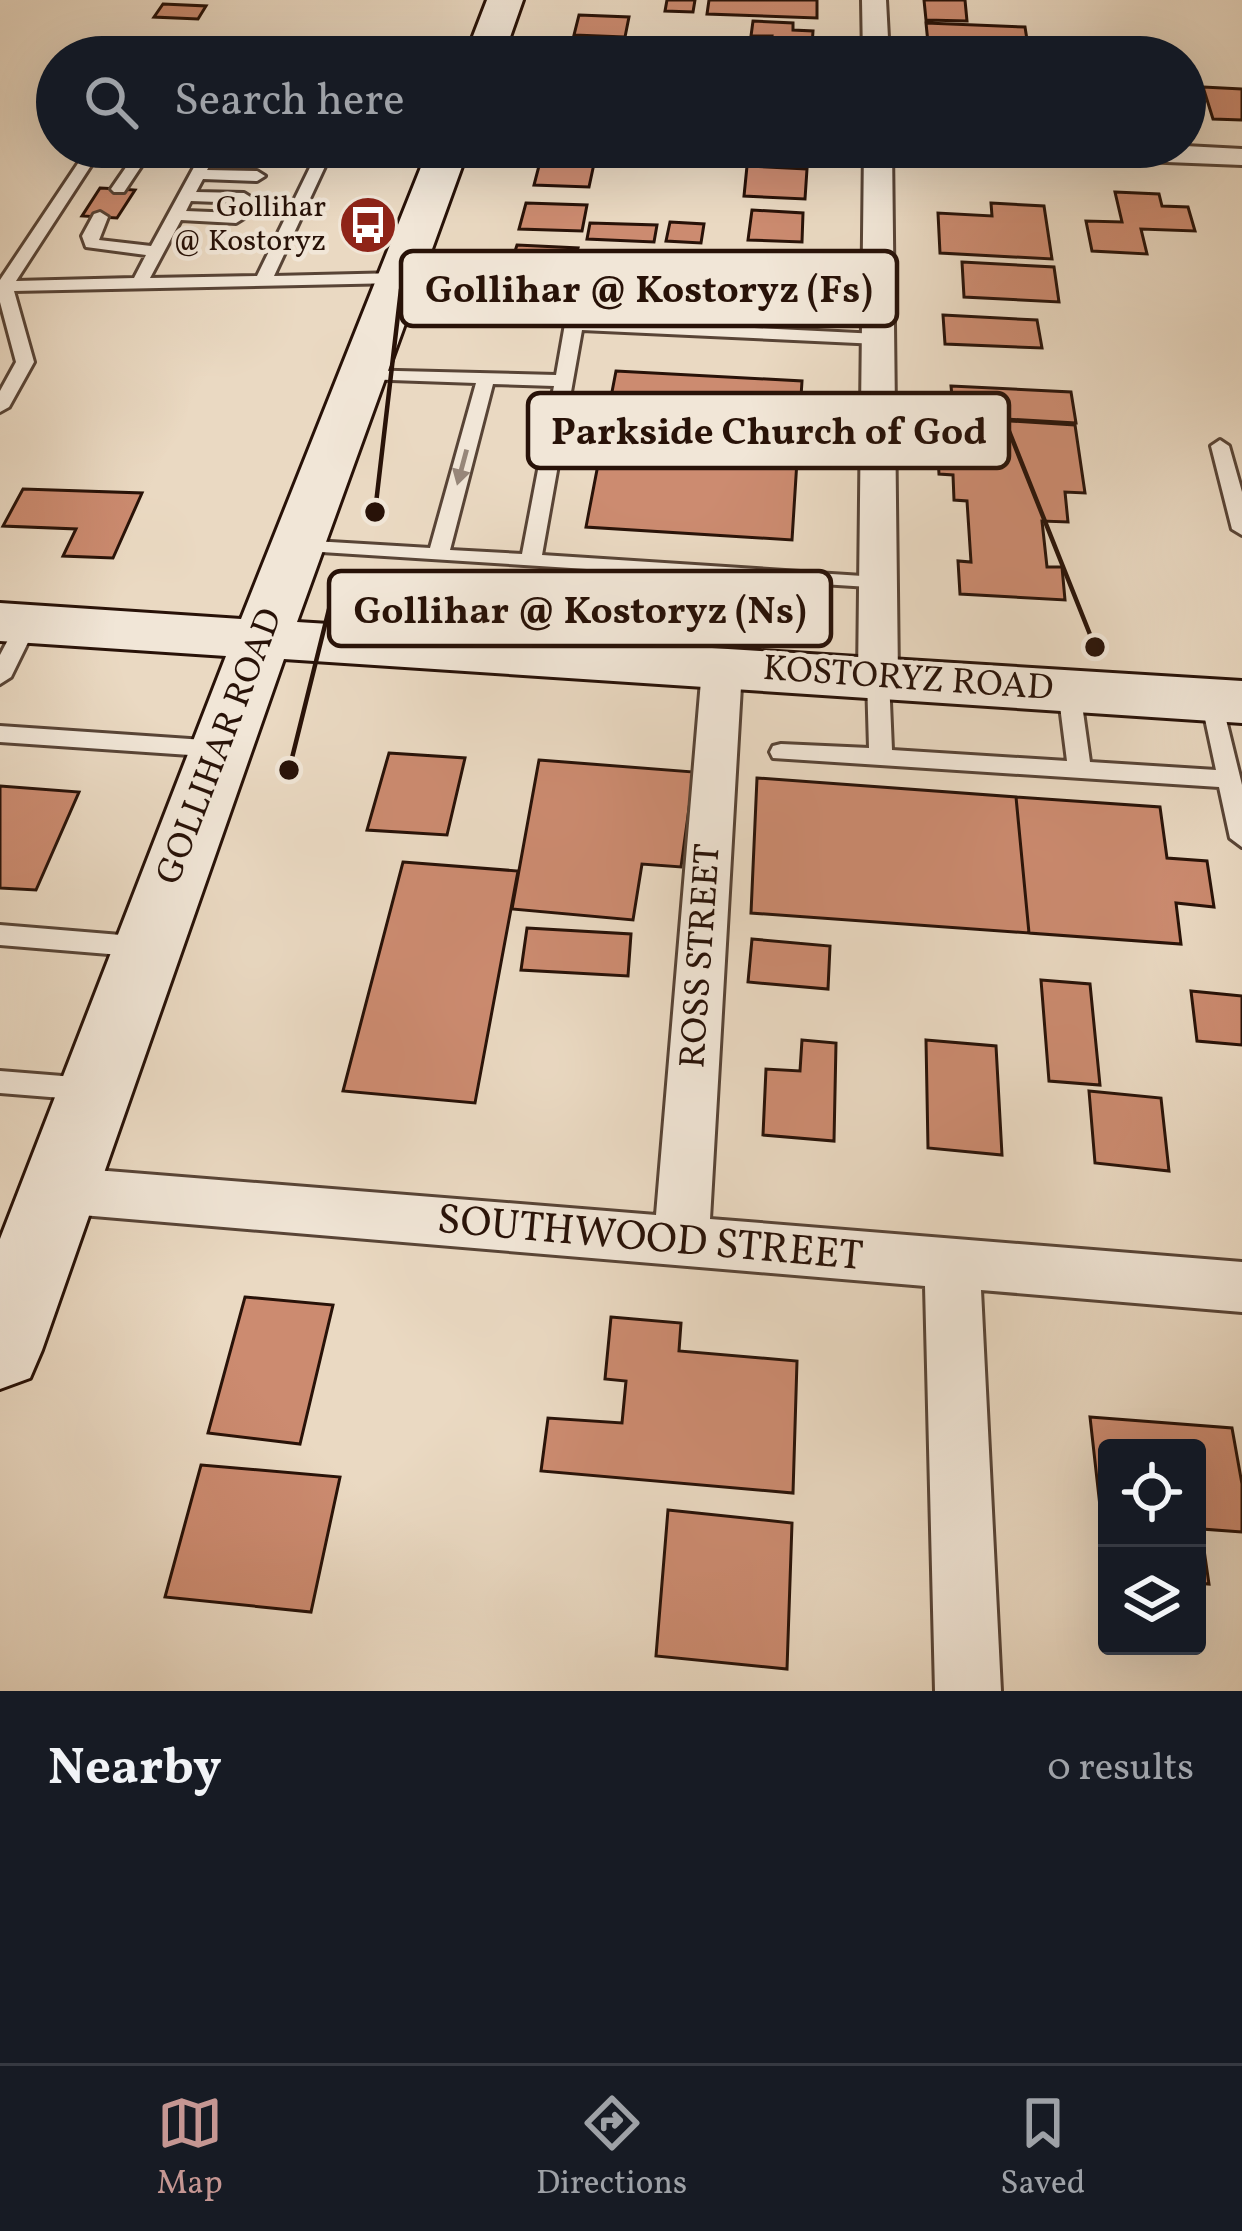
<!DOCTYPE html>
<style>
body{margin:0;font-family:Vollkorn,serif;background:#242831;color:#f1f3f6}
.controls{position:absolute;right:36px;bottom:36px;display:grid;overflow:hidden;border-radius:12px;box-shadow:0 12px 48px #0002}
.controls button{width:108px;height:108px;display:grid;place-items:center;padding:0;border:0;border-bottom:3px solid #363941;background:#171b24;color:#f1f3f6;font:60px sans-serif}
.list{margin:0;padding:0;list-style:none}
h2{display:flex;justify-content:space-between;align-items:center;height:156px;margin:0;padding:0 48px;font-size:51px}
h2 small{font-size:39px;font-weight:400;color:#9ea1a6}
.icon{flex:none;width:66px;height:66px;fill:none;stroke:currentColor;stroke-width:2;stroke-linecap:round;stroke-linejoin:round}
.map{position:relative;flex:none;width:1242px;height:1691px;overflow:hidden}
.search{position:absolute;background:#171b24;box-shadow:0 12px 48px #0002;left:36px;right:36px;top:36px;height:132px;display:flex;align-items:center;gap:30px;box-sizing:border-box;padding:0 42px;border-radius:66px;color:#9ea1a6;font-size:45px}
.sheet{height:372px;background:#171b24}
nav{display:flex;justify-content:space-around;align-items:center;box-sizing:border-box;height:168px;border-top:3px solid #363941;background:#171b24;font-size:33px;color:#9ea1a6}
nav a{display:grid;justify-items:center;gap:6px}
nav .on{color:#c59692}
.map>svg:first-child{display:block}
</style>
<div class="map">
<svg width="1242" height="1691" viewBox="0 0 1242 1691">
<rect width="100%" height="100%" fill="#ead9c2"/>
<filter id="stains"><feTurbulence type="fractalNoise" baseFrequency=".00167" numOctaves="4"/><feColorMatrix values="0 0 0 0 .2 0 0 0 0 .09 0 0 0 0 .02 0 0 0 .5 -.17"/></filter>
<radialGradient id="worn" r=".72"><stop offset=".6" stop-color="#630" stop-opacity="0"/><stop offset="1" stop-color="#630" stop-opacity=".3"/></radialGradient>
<path fill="#cc8b70" stroke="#281208" stroke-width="3" d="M667,0H695L693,12L665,11Z
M709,0H817V18L707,14Z
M924,0H965L967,21L926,20Z
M163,4L206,6L198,19L154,17Z
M579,15L629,17L625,37L574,35Z
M753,21L793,23V30L813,31L812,46L771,44L772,36H751Z
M926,23L1025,27L1028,46L988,45L990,55L929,53Z
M574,47L635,49L633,57H571Z
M1203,87L1242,89V120L1213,119Z
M738,147H805V157L737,154Z
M541,158L595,159L589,187L534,185Z
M747,166L807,169L805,199L744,196Z
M100,188L119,189L135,190L117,218L82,216Z
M1115,192L1159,194L1162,206L1188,207L1195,231L1141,229L1147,254L1092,251L1086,221L1122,222Z
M526,203L587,205L582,231L519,229Z
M991,203L1044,206L1052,259L940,253L938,213L992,216Z
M752,210L803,213L802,242L748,240Z
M670,222L704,224L701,243L666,241Z
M590,223L657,225L654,242L587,239Z
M517,245L578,248L569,280L507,276Z
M962,262L1054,267L1059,302L964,297Z
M943,315L1037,320L1042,348L945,344Z
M616,371L802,381L792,540L586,527Z
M951,386L1071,392L1076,423L954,416Z
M994,420L1075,425L1085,493L1065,492L1068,522L1042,521L1047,567H1062L1065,600L960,594L958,561L971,562L967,501L954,500L953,475L939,474L937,439L995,442Z
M23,489L142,493L113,558L63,556L76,529L3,526Z
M389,753L465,758L447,835L367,830Z
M539,760L694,772L681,867L642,864L633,920L512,909Z
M757,778L1016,797L1029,933L751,913Z
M0,786L79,792L36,890L0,888Z
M1016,797L1160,807L1167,858L1207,861L1214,907L1176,903L1181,944L1029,933Z
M403,862L518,871L475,1103L343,1091Z
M527,928L631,934L628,976L521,970Z
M752,939L830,946L828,989L748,982Z
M1041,980L1090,984L1100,1085L1049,1081Z
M1191,991L1242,996V1045L1197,1041Z
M802,1040L836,1043L834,1141L763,1135L766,1069L800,1071Z
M926,1040L996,1046L1002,1155L928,1148Z
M1089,1091L1161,1098L1169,1171L1095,1163Z
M245,1297L333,1305L300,1444L208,1433Z
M611,1317L681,1323L679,1351L797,1361L793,1493L541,1471L548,1418L622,1423L626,1381L605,1379Z
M1090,1417L1232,1428L1242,1484V1532L1201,1529L1209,1584L1197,1583V1448H1107V1569Z
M201,1465L340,1477L311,1612L165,1597Z
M668,1510L792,1523L787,1669L656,1656Z"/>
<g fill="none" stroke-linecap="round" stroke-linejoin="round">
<defs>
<path id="lane" d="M170,41L484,53L491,57L171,49L150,57H130Z
M89,147H103L16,281L134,278L146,255L86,247L82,236L94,214L100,212L108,217L99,240L151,246L205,147H219L217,152L264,154L271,158L264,162L212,161L207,170L257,171L265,176L257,181L203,179L196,192L244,193L252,198L244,203L191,201L186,211L236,213L244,218L236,223L181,220L150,278L257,276L320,147H334L274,276L399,273L407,278L399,283L14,291L34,362L9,407L0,412V391L16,362L0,302V280Z
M140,147H154L124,192H114L111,189Z
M574,319L878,334L887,339L878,344L582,330L542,555L878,577L885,578L888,583L885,588L290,550L287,546L297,540L430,548L476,383L363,379L357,378V370L556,375L565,324ZM493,384L554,386L522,554L450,550Z
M1220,440L1229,446L1242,492V535L1232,529L1211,446Z
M26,617L37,624L11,677L0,684V655L19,619Z
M878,671L889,678L892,750L1067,761L1058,690L1069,683L1080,690L1090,762L1216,770L1201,700L1212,693L1220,695L1242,785V847L1230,838L1219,787L773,758L770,752L773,746L781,744L869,748L867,678Z
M0,726L219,741L230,749L219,757L0,742Z
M0,925L145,937L154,940L158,947L154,954L145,957L0,945Z
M0,1071L87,1078L97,1081L101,1089L97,1097L87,1100L0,1093Z"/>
<path id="street" d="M862,0H886L889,57H863Z
M1185,146L1242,149V165L991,155L977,147Z
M864,147H892L898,678L892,688L878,692L864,688L858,678Z
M722,656L736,659L742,669L710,1219L1242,1262V1312L981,1290L1001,1691H935L925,1286L58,1213L39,1206L31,1190L39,1174L58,1167L656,1215L702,669L708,659Z"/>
<path id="secondary" d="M487,0H523L503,57H465Z
M429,147H469L297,622L1242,681V723L284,659L42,1350L30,1378L0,1389V1239L226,656L0,641V603L241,619Z"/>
</defs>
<use href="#lane" stroke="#584436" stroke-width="6"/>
<use href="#street" stroke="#584436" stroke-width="6"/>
<use href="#secondary" stroke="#281208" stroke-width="6"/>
<use href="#lane" fill="#f1e6d7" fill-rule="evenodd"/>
<use href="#street" fill="#f1e6d7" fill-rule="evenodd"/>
<use href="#secondary" fill="#f1e6d7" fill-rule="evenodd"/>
</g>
<defs><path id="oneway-solid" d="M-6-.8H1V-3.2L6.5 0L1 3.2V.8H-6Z" transform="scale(3)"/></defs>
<use fill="#97877a" href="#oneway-solid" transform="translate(462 467) rotate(105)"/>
<defs>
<symbol id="bus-disc" viewBox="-11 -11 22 22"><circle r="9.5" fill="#8f2418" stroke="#f1e6d7"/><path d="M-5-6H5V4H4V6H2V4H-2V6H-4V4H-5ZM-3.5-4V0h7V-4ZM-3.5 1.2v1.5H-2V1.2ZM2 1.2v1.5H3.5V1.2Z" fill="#fff"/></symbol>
</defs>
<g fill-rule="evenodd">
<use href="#bus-disc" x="335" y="192" width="66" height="66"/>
</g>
<g text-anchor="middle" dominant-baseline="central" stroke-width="9" stroke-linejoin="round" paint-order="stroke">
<g font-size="30" fill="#281208" stroke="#f1e6d7" text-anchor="end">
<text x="326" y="208">Gollihar<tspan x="326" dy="34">@ Kostoryz</tspan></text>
</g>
<g font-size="36" fill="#281208" stroke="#f1e6d7">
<text transform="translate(908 680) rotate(4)">KOSTORYZ ROAD</text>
<text transform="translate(221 747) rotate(-69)">GOLLIHAR ROAD</text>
<text transform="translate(702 956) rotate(-86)">ROSS STREET</text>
</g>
<g font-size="42" fill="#281208" stroke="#f1e6d7">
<text transform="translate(650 1240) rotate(5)">SOUTHWOOD STREET</text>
</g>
</g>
<path fill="none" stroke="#281208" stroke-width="4.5" d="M375 512L401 289M1095 647L1009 431M289 770L329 609"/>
<g fill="#281208" stroke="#f1e6d7" stroke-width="4.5">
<circle cx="375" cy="512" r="12"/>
<circle cx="1095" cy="647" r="12"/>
<circle cx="289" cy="770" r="12"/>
</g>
<g fill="#f1e6d7" stroke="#281208" stroke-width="4.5">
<rect x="401" y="251" width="496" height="75" rx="12"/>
<rect x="528" y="393" width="481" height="75" rx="12"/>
<rect x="329" y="571" width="502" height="75" rx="12"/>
</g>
<g font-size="39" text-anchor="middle" font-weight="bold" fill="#281208">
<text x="649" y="302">Gollihar @ Kostoryz (Fs)</text>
<text x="769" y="444">Parkside Church of God</text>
<text x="580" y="623">Gollihar @ Kostoryz (Ns)</text>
</g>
<rect width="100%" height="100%" filter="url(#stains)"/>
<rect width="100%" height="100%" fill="url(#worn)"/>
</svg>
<div class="controls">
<button><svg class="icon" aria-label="locate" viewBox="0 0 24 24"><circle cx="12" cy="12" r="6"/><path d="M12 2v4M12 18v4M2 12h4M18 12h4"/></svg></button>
<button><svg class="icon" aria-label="layers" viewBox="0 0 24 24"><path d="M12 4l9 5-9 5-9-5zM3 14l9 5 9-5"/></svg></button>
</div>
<div class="search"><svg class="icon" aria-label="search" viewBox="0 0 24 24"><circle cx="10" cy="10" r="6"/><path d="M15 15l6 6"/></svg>Search here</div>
</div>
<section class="sheet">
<h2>Nearby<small>0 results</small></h2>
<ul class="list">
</ul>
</section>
<nav>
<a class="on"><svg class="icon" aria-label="map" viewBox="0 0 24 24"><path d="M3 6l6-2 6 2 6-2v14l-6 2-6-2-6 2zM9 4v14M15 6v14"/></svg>Map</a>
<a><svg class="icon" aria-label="directions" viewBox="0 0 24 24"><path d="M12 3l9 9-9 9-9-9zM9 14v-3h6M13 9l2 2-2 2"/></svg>Directions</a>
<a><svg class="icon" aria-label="saved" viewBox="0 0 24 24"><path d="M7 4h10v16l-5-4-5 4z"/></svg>Saved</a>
</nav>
